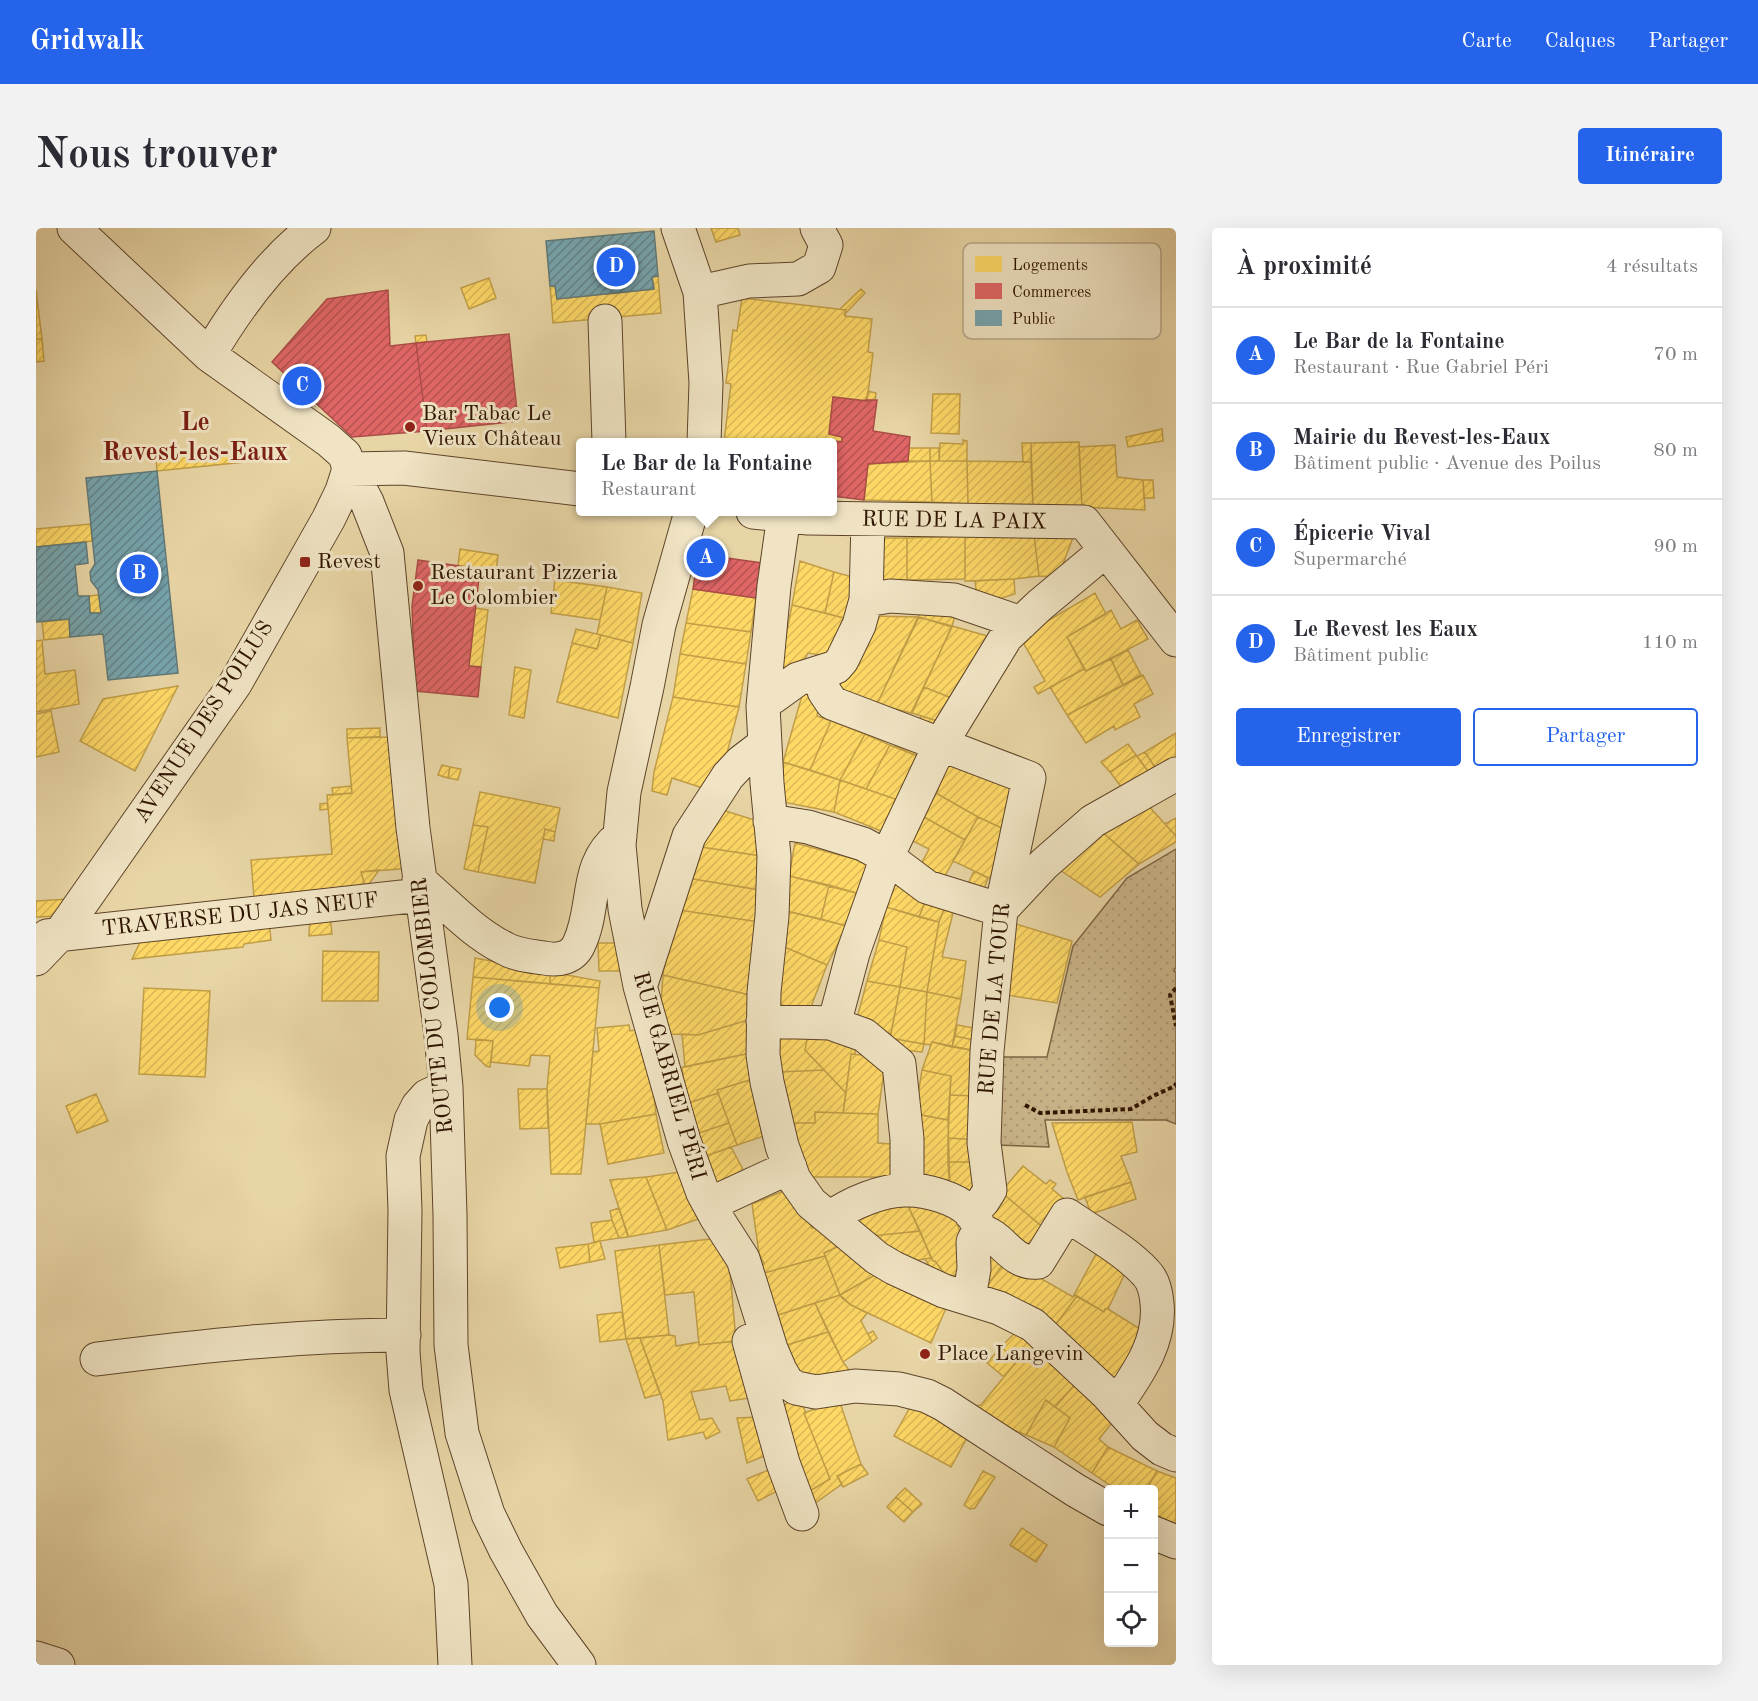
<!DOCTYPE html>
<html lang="fr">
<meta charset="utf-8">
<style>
body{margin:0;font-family:"Old Standard TT",serif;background:#f2f2f3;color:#2b2b33}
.controls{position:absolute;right:18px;bottom:18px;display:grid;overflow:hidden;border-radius:6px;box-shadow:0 6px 24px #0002}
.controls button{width:54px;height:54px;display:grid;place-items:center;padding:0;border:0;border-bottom:2px solid #e1e1e2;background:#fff;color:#2b2b33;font:30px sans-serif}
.you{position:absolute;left:464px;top:780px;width:21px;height:21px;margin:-15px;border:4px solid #fff;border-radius:50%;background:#1a73e8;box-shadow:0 0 0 9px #1a73e833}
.badge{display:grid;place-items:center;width:39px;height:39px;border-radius:50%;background:#2563eb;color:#fff;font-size:20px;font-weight:700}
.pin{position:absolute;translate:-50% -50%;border:3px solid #fff;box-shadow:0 2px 6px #0006}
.popup{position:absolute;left:540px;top:210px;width:261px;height:78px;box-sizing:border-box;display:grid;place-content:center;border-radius:6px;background:#fff;filter:drop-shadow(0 2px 4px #0005);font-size:20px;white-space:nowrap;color:#7c7c81}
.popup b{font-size:22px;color:#2b2b33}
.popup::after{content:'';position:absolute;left:50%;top:100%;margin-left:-12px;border:12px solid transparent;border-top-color:#fff}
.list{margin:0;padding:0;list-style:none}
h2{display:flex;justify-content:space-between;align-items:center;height:78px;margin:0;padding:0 24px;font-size:26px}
h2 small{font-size:20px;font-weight:400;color:#7c7c81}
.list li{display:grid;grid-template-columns:39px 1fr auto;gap:18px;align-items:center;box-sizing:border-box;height:96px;padding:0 24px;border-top:2px solid #e1e1e2}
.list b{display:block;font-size:22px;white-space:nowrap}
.list p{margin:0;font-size:20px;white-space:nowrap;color:#7c7c81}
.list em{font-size:20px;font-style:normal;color:#7c7c81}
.actions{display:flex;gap:12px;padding:18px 24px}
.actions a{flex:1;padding:14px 0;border:2px solid #2563eb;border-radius:6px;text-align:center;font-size:21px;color:#2563eb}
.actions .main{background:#2563eb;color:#fff}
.icon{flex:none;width:33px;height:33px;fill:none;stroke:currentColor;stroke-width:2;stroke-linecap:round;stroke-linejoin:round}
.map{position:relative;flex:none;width:1140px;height:1437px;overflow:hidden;border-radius:6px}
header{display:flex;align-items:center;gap:36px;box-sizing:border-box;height:84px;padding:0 30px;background:#2563eb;color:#fff}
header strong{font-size:28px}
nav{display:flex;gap:33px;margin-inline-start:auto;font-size:21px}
.intro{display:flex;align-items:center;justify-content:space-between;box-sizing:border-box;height:144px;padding:0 36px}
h1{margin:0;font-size:42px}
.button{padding:15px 27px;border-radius:6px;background:#2563eb;color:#fff;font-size:21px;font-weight:700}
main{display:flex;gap:36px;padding:0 36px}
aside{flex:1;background:#fff;border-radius:6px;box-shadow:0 6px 24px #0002}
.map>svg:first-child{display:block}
</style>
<header>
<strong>Gridwalk</strong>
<nav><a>Carte</a><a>Calques</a><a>Partager</a></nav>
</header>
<div class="intro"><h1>Nous trouver</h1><a class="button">Itinéraire</a></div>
<main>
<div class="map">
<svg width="1140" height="1437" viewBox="0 0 1140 1437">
<defs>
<pattern id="grass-dots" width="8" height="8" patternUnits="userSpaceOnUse" patternTransform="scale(1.5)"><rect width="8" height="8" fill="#c9b489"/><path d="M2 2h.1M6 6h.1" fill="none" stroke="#ad9a74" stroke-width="1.8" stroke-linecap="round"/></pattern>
<pattern id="homes-hatch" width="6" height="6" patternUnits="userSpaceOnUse" patternTransform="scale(1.5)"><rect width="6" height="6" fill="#ffd966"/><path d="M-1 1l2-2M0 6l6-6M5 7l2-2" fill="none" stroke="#dbb957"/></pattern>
<pattern id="shops-hatch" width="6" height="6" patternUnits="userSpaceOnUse" patternTransform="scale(1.5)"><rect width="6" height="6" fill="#e06666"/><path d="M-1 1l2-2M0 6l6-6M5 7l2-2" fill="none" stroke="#b65352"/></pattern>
<pattern id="public-hatch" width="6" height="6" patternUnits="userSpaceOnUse" patternTransform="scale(1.5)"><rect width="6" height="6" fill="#76a5af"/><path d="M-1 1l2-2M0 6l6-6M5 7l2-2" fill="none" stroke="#61858c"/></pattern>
</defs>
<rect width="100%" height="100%" fill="#e8d5a5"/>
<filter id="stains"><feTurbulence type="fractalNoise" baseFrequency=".00333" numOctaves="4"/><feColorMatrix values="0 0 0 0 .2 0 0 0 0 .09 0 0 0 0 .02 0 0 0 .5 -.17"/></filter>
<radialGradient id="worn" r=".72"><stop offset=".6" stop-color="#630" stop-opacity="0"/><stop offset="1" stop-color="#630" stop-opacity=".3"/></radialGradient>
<path fill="url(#grass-dots)" stroke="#7c6444" stroke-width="1.5" d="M1140,621V739L1138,743L1140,744V896L1130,892H1009L1013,919L960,917L959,829H1011L1037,718L1091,650Z"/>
<path fill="url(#homes-hatch)" stroke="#c19e47" stroke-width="1.5" d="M675,0H702L704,7L680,14Z
M622,48L625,85L517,95L514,58H519L521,71L618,61L616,49Z
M453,50L460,70L433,81L425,60Z
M825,61L829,65L808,87L810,82L804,81Z
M0,62L6,111H0Z
M706,70L810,82L809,88L836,91L832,124L837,125L831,173L797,169L793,206L806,209V214L791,212V214H688L695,156L690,155L697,102L701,103Z
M390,107L391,114L380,115L379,108Z
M0,111H6L8,133L0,134Z
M832,163L840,165L839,173L830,172Z
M897,166H924L923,206L895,205Z
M1126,201L1127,213L1092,219L1090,209Z
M927,212L931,213V233H903L904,215L927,216Z
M1043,214L1046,279L997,278L995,215Z
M986,215H995V234H987Z
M1079,217L1081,249L1107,252L1109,282L1046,279L1043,219Z
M208,220L209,234L121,243L120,228Z
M873,220H894V233H872Z
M894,220H903V233H894Z
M894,233H931L932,276L896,274Z
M894,233L896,274L828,272L832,236Z
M931,233L995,234L997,278L932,276Z
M1107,252H1117L1118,270H1108Z
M55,296L56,313L0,319V301Z
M998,307H1038L1022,349L1003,348Z
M998,307L1003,348L978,351L929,353V308Z
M929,308V351L871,352V310Z
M843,310H871V352L843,353Z
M424,321L462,327L460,344L422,338Z
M764,333L798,344L789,385L756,377Z
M798,344L824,351L816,392L789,385Z
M978,351L979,366L942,377L939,353Z
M519,352L571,359L564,392L515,385Z
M571,359L606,365L597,415L561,406Z
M657,361L720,370L715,404L650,395Z
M1059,365L1070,386L1031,409L1048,441L1002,466L998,459L1009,453L984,409Z
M63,367L65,385H54L53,368Z
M890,376L919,388L916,398L882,389Z
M756,377L816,392L797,429L772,425L763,441L744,439Z
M439,380L452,382L445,439L433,438Z
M1075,382L1085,401L1101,392L1112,411L1050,443L1031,409Z
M835,388L882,389L841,476L800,466Z
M883,389L916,399L875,485L841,476Z
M33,391L34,409L8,412L6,394Z
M650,395L715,404L710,436L644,426Z
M916,398L955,409L923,473L888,459Z
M540,401L565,407L561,421L536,415Z
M565,407L597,415L582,490L521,474L536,415L561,421Z
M6,412L9,446L39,442L43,476L0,484V413Z
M1092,422L1105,447L1087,457L1075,431Z
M644,426L710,436L703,479L637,469Z
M1075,431L1087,457L1031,487L1014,459L1048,441L1050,443Z
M479,439L495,442L488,490L473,487Z
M1107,447L1117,466L1098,476L1104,489L1079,502L1078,498L1050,515L1031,487Z
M142,458L99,543L44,513L67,471Z
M888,459L923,473L911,496L876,485Z
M767,464L782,469L784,472L781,488L795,493L774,542L747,534Z
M637,469L703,479L690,529L676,563L636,550L631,567L616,563L618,544Z
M15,483L23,524L0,529V486Z
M885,488L911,496L881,498Z
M795,493L829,506L804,552L774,542Z
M344,500V509L311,510V501Z
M1140,505V539L1124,547L1109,524Z
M829,506L854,517L830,561L804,552Z
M358,509L370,632L364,641L325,644L330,661L218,670L215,632L296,626L291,567L316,565L311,510Z
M863,510L890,520L886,530L859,518Z
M1092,516L1100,527L1074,544L1065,534Z
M854,517L886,530L865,573L830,561Z
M918,523L982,564L970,602L942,589L900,565L902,562L899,561Z
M1109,524L1124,547L1117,550L1101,528Z
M1100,527L1117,550L1089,564L1074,544Z
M747,534L804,552L798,584L747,574Z
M406,537L414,539L412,550L402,547Z
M414,539L425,541L422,552L412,550Z
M804,552L865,573L855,607L798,584Z
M315,558L316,565L297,567L296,560Z
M444,564L524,580L519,604L509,601L499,655L442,644L452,599L437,597Z
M900,565L942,589L929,612L888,589Z
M1109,574L1140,608V614L1103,636L1065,603Z
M291,575L292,581L284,582V576Z
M680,580L725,594V628L658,618Z
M888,589L929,612L906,653L882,642L893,621L875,612Z
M942,589L970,602L959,653L917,633Z
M1140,590V608L1129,596Z
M437,597L452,599L442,644L428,641Z
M509,601L519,604L518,613L507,611Z
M1065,603L1103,636L1064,669L1018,638Z
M759,615L833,635L824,666L753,648Z
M658,618L725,628L724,662L651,650Z
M343,642L333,656L329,658L325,644Z
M938,643L952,650L948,661L933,654Z
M753,648L793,657L785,691L746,682Z
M651,650L724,662L723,694L643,682Z
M859,656L891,668L883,689L850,679L851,665L856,666Z
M793,657L824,666L811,698L785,691Z
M891,669L910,676L903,694L883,689Z
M32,671L23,688L0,689V673Z
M910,675L919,677L906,729L930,733L925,771L891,764L903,694Z
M850,679L903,694L891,764L864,759L871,719L843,712Z
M643,682L723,694L714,767L627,747L632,714Z
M746,682L811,698L791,737L746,718Z
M294,687L296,706L273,708L274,689Z
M233,693L235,712L208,716L207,719L96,731L108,706Z
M977,695L1036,713L1021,775L965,766Z
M843,712L871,719L864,759L831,753Z
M562,715H582L584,743H563Z
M746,718L791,737L773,784L738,775Z
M287,723L343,724L342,773H286Z
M439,730L514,744V756L437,749Z
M514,744L564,753L563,760L514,756Z
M627,747L714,767L712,792L662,807L633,806L624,790Z
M437,749L563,760L545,946H515L511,861L514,828L495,827L493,838L455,834L457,813L431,811Z
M831,753L864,759L855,806L820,794Z
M864,759L891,764L888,816L854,810Z
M108,760L174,763L169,849L103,846Z
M891,764L925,771L916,819L896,814L895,817L888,816Z
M712,792L715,825L649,839L646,806L662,807Z
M593,797L594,803L606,801L612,817L620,886L564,896H550L557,824L563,823L561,800Z
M921,797L949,802L947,814L919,808Z
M772,806L769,822L788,842L743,844L738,807Z
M772,806L820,813L819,826H815L810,865L769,822Z
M919,808L947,814L946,824L916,819Z
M440,811L457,813L454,839L450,838L439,827Z
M859,811L888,816L886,824L857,821Z
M896,814L946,824L941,868L914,867L915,848L886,842Z
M715,825L717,851L681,862L682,865L650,876L646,839Z
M815,826L850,829L842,886L807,885Z
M788,842L810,865L807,885L779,884V895H753L743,844Z
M886,842L915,848L912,892L879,886Z
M717,851L734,906L701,917L681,862Z
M482,861H511L512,900L484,901Z
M682,865L693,895L660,906L650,876Z
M60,866L72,893L41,905L30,878Z
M914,867L941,868L942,912L912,910Z
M779,884L842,886V915L868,917L865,949H771L753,895H779Z
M620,886L628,925L572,936L564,896Z
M880,886L912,892L914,963L877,952Z
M1096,894L1101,924L1085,928L1095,954L1042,972L1031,944L1016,895Z
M693,895L701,917L667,929L660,906Z
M912,910L942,912V934H912Z
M695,919L711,949L680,966L667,929Z
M912,934H942L947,965L914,963Z
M987,938L1010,956L1014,952L1020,956L1016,961L1028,971L1009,1001L965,964Z
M650,943L668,989L631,1002L610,949Z
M610,949L631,1002L592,1009L574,952Z
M1095,954L1100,971L1055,986L1049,969Z
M755,960L776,1000L789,996L801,1019L788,1025L789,1028L721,1047L719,1039L728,1036L723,1025L716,976Z
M965,964L1009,1001L991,1026L948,986Z
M868,969L884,1003L835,1008L817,991Z
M868,969L917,983L928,1016V1043L912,1050L899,1033H897Z
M583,980L592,1007V1009L583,1010L576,992L574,983Z
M576,992L583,1010L558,1014L555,995Z
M884,1003L895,1030L876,1033L835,1008Z
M691,1009L700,1113L663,1117L658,1064L629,1067L623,1017Z
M564,1013L569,1031L554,1034L552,1016Z
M953,1013L971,1031L955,1053L947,1047Z
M552,1016L554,1034L524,1040L520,1020Z
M623,1017L633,1107L590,1111L579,1023Z
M801,1019H808L839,1047L804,1067L788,1025Z
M1061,1024L1090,1043L1072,1081H1069L1068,1084L1038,1067Z
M789,1028L804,1067L742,1087L721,1047Z
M895,1030L897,1033H899L912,1050L899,1047L889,1031Z
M971,1031L1037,1069L1038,1067L1041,1068L1018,1099L946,1060L947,1055L952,1057Z
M839,1047L911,1078L895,1115L815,1077L806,1070L804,1067Z
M804,1067L815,1077L831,1085L825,1093L836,1114L807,1134L779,1075Z
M1041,1068L1068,1084L1069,1081H1072L1109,1104L1076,1162L1018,1099Z
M779,1075L792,1104L751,1117L742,1087Z
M586,1084L590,1111L564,1114L561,1087Z
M984,1100L1043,1152L1019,1179L1010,1172L990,1207L968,1198L937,1178L945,1177L981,1133L965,1119Z
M837,1103L841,1110L836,1114L832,1106Z
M792,1104L807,1134L820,1151L794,1154L792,1145L763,1154L751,1117Z
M633,1107L639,1108L640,1118L663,1114V1117L700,1113L720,1169L694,1173L690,1158L655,1164L664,1192L676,1190L684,1204L670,1211L667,1204L632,1212L627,1173L604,1110Z
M604,1110L624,1166L609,1170L590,1111Z
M965,1119L981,1133L968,1149L951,1135Z
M1043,1152L1083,1186L1063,1211L1072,1219L1056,1245L1018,1219L1034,1190L1019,1179Z
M762,1168L770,1185H768L794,1251L767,1267L747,1210L756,1205L742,1181Z
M803,1172L825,1236L801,1248L806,1256L772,1280L767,1267L794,1251L768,1185Z
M1010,1172L1034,1190L1018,1219L990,1207Z
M876,1176L932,1208L915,1239L858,1208Z
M724,1189L731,1227L711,1235L701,1190Z
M1072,1219L1121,1243L1110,1262H1081L1056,1245Z
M825,1236L832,1246L807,1259L801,1248Z
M735,1241L745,1261L722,1273L711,1251Z
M947,1243L959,1249L939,1280L934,1281L928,1277Z
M1121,1243L1140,1250V1299L1118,1285V1262H1110Z
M869,1260L886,1276L877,1284L860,1269Z
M860,1269L877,1284L868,1294L851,1279Z
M986,1300L1011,1317L1000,1334L974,1317Z"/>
<path fill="url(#shops-hatch)" stroke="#ab4d47" stroke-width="1.5" d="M352,62L354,118L380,115L391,203L316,209L236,134L291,71Z
M473,106L482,193L391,203L380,115Z
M797,169L831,173L830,172H841L837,203L874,209L872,233L832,236L828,272L796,268V214H791V212L806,214V209L793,206Z
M662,326L726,335L720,370L657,361Z
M382,332L444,341L433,438L445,439L442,469L379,463L376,378Z"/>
<path fill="url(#public-hatch)" stroke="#617a7a" stroke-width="1.5" d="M618,3L622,48L616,49L618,61L521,71L519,58H514L510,13Z
M121,243L142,445L72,452L67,406L34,409L33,391L0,394V319L50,314L52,335L39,337L42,368H53L54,385H65L62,362L55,353L54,344L59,336L50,250Z"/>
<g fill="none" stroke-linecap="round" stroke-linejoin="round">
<defs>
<path id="minor" d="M38,0L173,127L292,212L309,227L313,241L331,274L351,325L377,600L405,807L410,859L414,987L415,1117L426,1205L452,1286L470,1323L506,1387L543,1437
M642,0L664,64L670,155L668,214
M664,64L713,53L762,51L783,39L790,17L781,0
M569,93L573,214
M173,127C200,81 235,32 278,0
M313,241L368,240L544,261
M655,284L623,397L611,459L588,564L583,617L589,681L604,758L637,875L648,913L667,965L680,989L707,1031L735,1121L744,1142L751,1154L760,1160L780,1164L819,1158L863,1161L891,1168L907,1176L1039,1262L1072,1281
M717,284L772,290L1048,294L1140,412
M748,287L738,358L727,478L731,555L738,628L736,688L728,764L727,827L731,854L746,918L758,951L775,975L841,1030L858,1040L908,1063L963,1080L997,1097L1070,1165L1109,1208L1126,1221L1140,1227
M830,372L854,368L918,372L985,395
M785,445L788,463L796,475L993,550L965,682L951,823L948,915L954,962L947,973L935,986
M728,473L737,469L762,451L800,439L806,432L823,397L830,372L832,291
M734,593L772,599L827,616L851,629L891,659L965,682L1008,636L1057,593L1140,546
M383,652C410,675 436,704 468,720C480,727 495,728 508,730C522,733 537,730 543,716C561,678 547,637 584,608
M11,708L384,667
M0,731L24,706L199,456L293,290L306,263L313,241
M605,756L653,608L692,548L705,534L722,521L729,519
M727,793L794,795L801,785L817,725L851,629L904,517L970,409L1004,377L1070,322
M794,795L828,807L863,836L871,911V962
M410,859L391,868L382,878L375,892L367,928L369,982L367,1124L370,1162L415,1356L419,1437
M674,976L754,939
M794,990C813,976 847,961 872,962C891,962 919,970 933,983C939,989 942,996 945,1003
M933,1070L938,1041L937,1014L941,1006L945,1003C967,1008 975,1037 1002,1034L1031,987C1056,1004 1090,1023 1110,1045C1118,1053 1120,1064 1121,1075C1125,1114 1102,1145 1081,1176
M713,1113L747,1235L766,1286
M61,1131C164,1118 265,1107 368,1107
M1118,1305L1140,1314
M0,1430L22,1437"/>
</defs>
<use href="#minor" stroke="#5d4429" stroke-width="35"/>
<path stroke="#2f1400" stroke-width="4" stroke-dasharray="4.5 3" stroke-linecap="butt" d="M1140,760L1134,767L1140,798
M989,877L1004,885L1095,881L1117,868L1139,858L1140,855"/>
<use href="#minor" stroke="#f0e4c4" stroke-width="33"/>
</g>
<g fill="#8f2418" stroke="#f0e4c4" stroke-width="2">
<circle cx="374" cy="199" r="6"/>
<rect x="263" y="328" width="12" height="12" rx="3"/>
<circle cx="382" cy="358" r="6"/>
<circle cx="889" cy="1126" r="6"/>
</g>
<g text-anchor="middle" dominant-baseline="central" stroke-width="6" stroke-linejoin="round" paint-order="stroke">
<g font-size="22" fill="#2f1400" stroke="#f0e4c4" text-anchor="start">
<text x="386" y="186">Bar Tabac Le<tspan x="386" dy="25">Vieux Château</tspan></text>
<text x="281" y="334">Revest</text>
<text x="394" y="345">Restaurant Pizzeria<tspan x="394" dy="25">Le Colombier</tspan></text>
<text x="901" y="1126">Place Langevin</text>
</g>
<g font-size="22" fill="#2f1400" stroke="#f0e4c4">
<text transform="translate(918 293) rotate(1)">RUE DE LA PAIX</text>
<text transform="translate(168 494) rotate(-57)">AVENUE DES POILUS</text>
<text transform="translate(204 687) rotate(-6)">TRAVERSE DU JAS NEUF</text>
<text transform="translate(959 771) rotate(-85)">RUE DE LA TOUR</text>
<text transform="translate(397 778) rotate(-96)">ROUTE DU COLOMBIER</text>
<text transform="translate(633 848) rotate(74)">RUE GABRIEL PÉRI</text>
</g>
<g font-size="26" font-weight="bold" fill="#7a1f14" stroke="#f0e4c4">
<text x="159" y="195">Le<tspan x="159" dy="30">Revest-les-Eaux</tspan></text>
</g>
</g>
<rect x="927" y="15" width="198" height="96" rx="9" fill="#f0e4c4" stroke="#b6a689" stroke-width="1.5"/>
<rect x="939" y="28" width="27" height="16" fill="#ffd966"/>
<rect x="939" y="55" width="27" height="16" fill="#e06666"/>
<rect x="939" y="82" width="27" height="16" fill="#76a5af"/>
<g font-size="16" fill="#2f1400">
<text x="976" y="42">Logements</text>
<text x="976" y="69">Commerces</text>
<text x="976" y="96">Public</text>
</g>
<rect width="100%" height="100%" filter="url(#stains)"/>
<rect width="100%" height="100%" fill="url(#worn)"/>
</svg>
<div class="controls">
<button>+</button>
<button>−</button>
<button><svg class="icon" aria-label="locate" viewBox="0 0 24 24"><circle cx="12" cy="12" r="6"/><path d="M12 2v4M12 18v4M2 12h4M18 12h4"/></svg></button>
</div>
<div class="you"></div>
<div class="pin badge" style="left:670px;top:330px">A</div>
<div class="popup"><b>Le Bar de la Fontaine</b>Restaurant</div>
<div class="pin badge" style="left:103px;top:346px">B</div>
<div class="pin badge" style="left:266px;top:158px">C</div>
<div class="pin badge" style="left:580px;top:39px">D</div>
</div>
<aside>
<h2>À proximité<small>4 résultats</small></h2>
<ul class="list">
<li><span class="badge">A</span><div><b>Le Bar de la Fontaine</b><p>Restaurant · Rue Gabriel Péri</p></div><em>70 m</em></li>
<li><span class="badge">B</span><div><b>Mairie du Revest-les-Eaux</b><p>Bâtiment public · Avenue des Poilus</p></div><em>80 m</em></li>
<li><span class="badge">C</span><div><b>Épicerie Vival</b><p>Supermarché</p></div><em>90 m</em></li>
<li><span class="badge">D</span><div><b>Le Revest les Eaux</b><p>Bâtiment public</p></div><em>110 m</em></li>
</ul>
<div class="actions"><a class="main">Enregistrer</a><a>Partager</a></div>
</aside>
</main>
